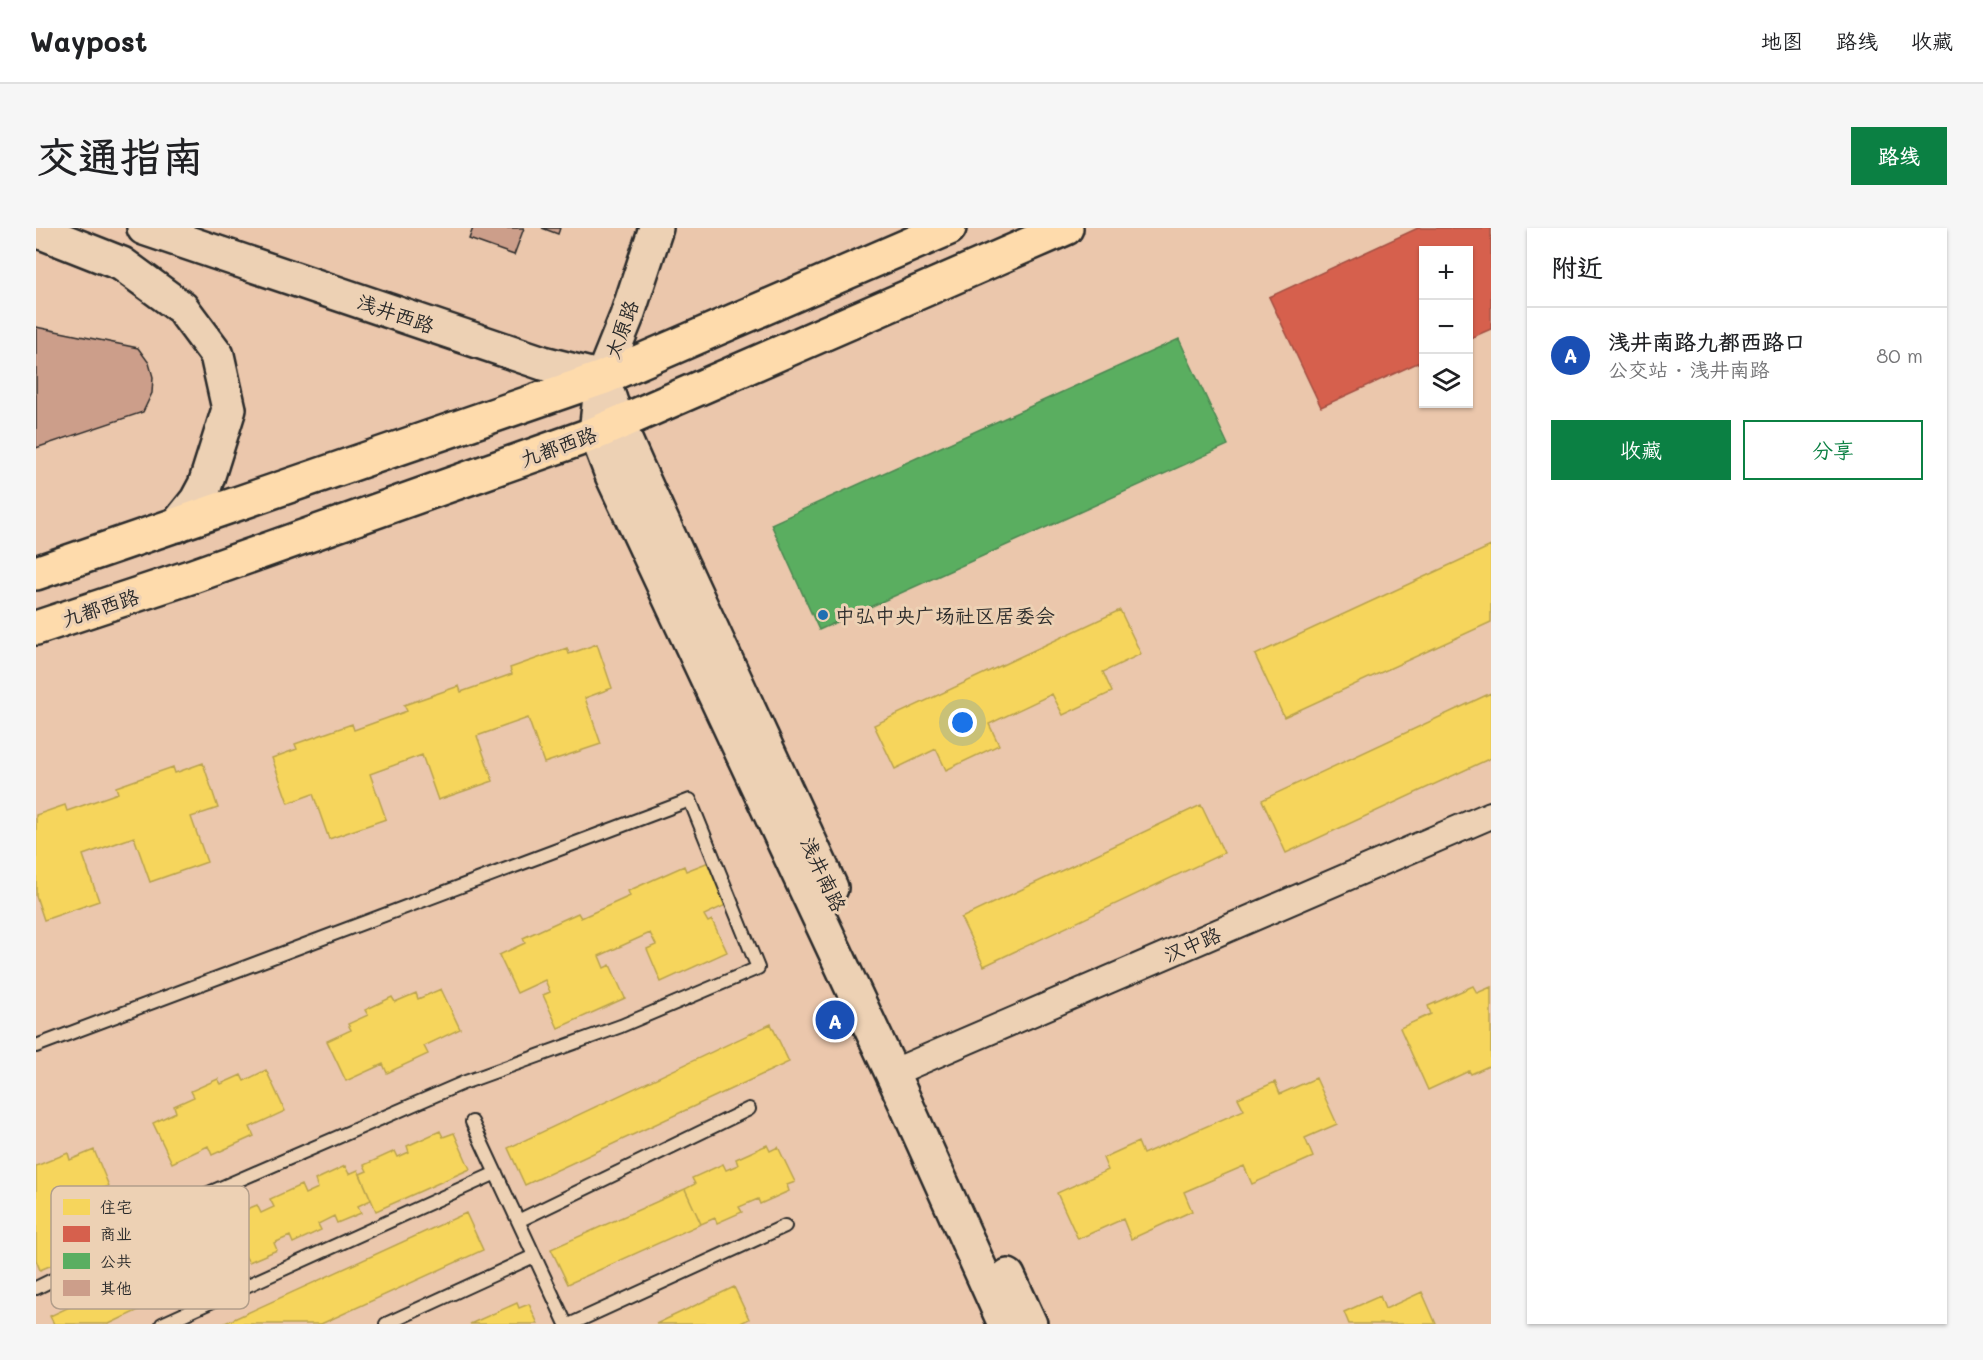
<!DOCTYPE html>
<html lang="zh">
<meta charset="utf-8">
<style>
body{margin:0;font-family:Mali,"LXGW WenKai TC",sans-serif;background:#f6f6f6;color:#202124}
.controls{position:absolute;right:18px;top:18px;display:grid;overflow:hidden;border-radius:0px;box-shadow:0 2px 4px #0004}
.controls button{width:54px;height:54px;display:grid;place-items:center;padding:0;border:0;border-bottom:2px solid #e0e0e0;background:#fff;color:#202124;font:30px sans-serif}
.you{position:absolute;left:927px;top:495px;width:21px;height:21px;margin:-15px;border:4px solid #fff;border-radius:50%;background:#1a73e8;box-shadow:0 0 0 9px #1a73e833}
.badge{display:grid;place-items:center;width:39px;height:39px;border-radius:50%;background:#0b8043;color:#fff;font-size:20px;font-weight:700}
.pin{position:absolute;translate:-50% -50%;border:3px solid #fff;box-shadow:0 2px 6px #0006}
.list{margin:0;padding:0;list-style:none}
h2{display:flex;justify-content:space-between;align-items:center;height:78px;margin:0;padding:0 24px;font-size:26px}
h2 small{font-size:20px;font-weight:400;color:#757577}
.list li{display:grid;grid-template-columns:39px 1fr auto;gap:18px;align-items:center;box-sizing:border-box;height:96px;padding:0 24px;border-top:2px solid #e0e0e0}
.list b{display:block;font-size:22px;white-space:nowrap}
.list p{margin:0;font-size:20px;white-space:nowrap;color:#757577}
.list em{font-size:20px;font-style:normal;color:#757577}
.actions{display:flex;gap:12px;padding:18px 24px}
.actions a{flex:1;padding:14px 0;border:2px solid #0b8043;border-radius:0px;text-align:center;font-size:21px;color:#0b8043}
.actions .main{background:#0b8043;color:#fff}
.icon{flex:none;width:33px;height:33px;fill:none;stroke:currentColor;stroke-width:2;stroke-linecap:round;stroke-linejoin:round}
.map{position:relative;flex:none;width:1455px;height:1096px;overflow:hidden;border-radius:0px}
header{display:flex;align-items:center;gap:36px;box-sizing:border-box;height:84px;padding:0 30px;background:#fff;border-bottom:2px solid #e0e0e0}
header strong{font-size:28px}
nav{display:flex;gap:33px;margin-inline-start:auto;font-size:21px}
.intro{display:flex;align-items:center;justify-content:space-between;box-sizing:border-box;height:144px;padding:0 36px}
h1{margin:0;font-size:42px}
.button{padding:15px 27px;border-radius:0px;background:#0b8043;color:#fff;font-size:21px;font-weight:700}
main{display:flex;gap:36px;padding:0 36px}
aside{flex:1;background:#fff;border-radius:0px;box-shadow:0 2px 4px #0004}
.map>svg:first-child{display:block}
</style>
<header>
<strong>Waypost</strong>
<nav><a>地图</a><a>路线</a><a>收藏</a></nav>
</header>
<div class="intro"><h1>交通指南</h1><a class="button">路线</a></div>
<main>
<div class="map">
<svg width="1455" height="1096" viewBox="0 0 1455 1096">
<rect width="100%" height="100%" fill="#ebc7ac"/>
<filter id="ink" filterUnits="userSpaceOnUse"><feTurbulence type="fractalNoise" baseFrequency=".0167" numOctaves="2"/><feDisplacementMap in="SourceGraphic" scale="12" xChannelSelector="R" yChannelSelector="G"/><feConvolveMatrix kernelMatrix="1 2 1 2 8 2 1 2 1" color-interpolation-filters="sRGB"/></filter>
<g filter="url(#ink)">
<path fill="#f6d55c" stroke="#b9a24d" stroke-width="1.5" d="M1455,318V394L1248,489L1219,427Z
M1084,382L1105,426L1067,444L1076,464L1027,487L1016,466L953,496L963,517L910,542L900,521L859,541L838,497Z
M561,416L576,460L549,470L565,516L508,535L492,490L441,508L457,553L402,572L386,527L334,546L350,591L293,611L277,566L252,575L236,530L261,521L259,516L316,496L318,502L371,483L368,477L423,458L425,464L476,446L474,440L531,420L533,426Z
M1455,465V530L1250,625L1226,572Z
M167,535L182,580L155,589L171,634L114,654L98,609L47,627L63,673L8,692L0,668V587L29,577L31,583L82,565L80,559L137,539L139,545Z
M1165,577L1188,625L948,738L925,690Z
M673,634L692,676L668,687L672,694L676,692L691,724L625,754L611,721L620,717L614,705L563,728L568,740L574,737L589,770L522,800L507,767L514,764L509,752L481,765L463,727L489,715L487,710L542,685L545,690L594,668L592,663L648,638L650,643Z
M1437,758L1441,765L1455,759V837L1435,846L1433,843L1392,862L1364,800L1395,786L1392,778Z
M405,761L424,801L388,818L392,826L351,845L347,836L310,853L291,813L315,802L312,796L332,787L329,782L356,769L359,774L380,765L382,771Z
M735,796L753,834L489,957L472,920Z
M230,842L249,883L214,899L218,908L176,927L172,918L136,935L117,895L140,884L138,878L158,869L155,863L182,851L185,856L205,847L208,853Z
M1280,850L1301,896L1269,910L1277,929L1216,956L1208,938L1148,964L1156,983L1095,1011L1087,991L1042,1011L1021,965L1072,942L1067,930L1102,914L1107,926L1208,882L1202,870L1239,854L1244,866Z
M404,903L407,909L418,905L434,941L340,983L324,946L331,943L328,937L359,923L362,929L373,924L371,918Z
M731,917L734,923L742,919L759,954L751,957L753,963L724,976L722,971L703,979L706,984L681,995L679,990L665,996L649,961L659,956L656,950L687,936L690,942L702,937L700,931Z
M58,922L73,958L44,970L49,983L60,978L74,1013L4,1042L0,1032V938L32,925L34,932Z
M309,938L313,946L322,942L335,972L322,978L325,985L301,995L298,988L282,996L285,1002L257,1015L254,1008L238,1015L241,1022L213,1034L209,1028L195,1034L182,1004L194,999L190,990L221,977L225,985L238,979L234,971L265,957L269,966L282,960L279,952Z
M649,961L665,996L532,1056L515,1021Z
M430,985L447,1022L285,1096H187Z
M178,1011L192,1040L73,1096H18L14,1088Z
M698,1059L713,1091L703,1096H620Z
M1386,1064L1400,1096H1313L1308,1084L1344,1068L1349,1081Z
M481,1075L483,1080L493,1076L502,1096H434Z"/>
<path fill="#d6604d" stroke="#a35043" stroke-width="1.5" d="M1382,0H1455V101L1432,111V22H1388V132L1285,179L1233,69Z"/>
<path fill="#5aae61" stroke="#4c8751" stroke-width="1.5" d="M1143,111L1192,217L783,402L735,296Z"/>
<path fill="#cc9e8a" stroke="#2b2b2b" stroke-width="1.5" d="M437,0H488L478,27L433,11Z
M506,0H524L522,6Z
M0,99L102,120L113,135L117,149L116,165L107,184L0,220Z"/>
<g fill="none" stroke-linecap="round" stroke-linejoin="round">
<defs>
<path id="lane" d="M0,818L654,572L722,740L585,798L427,855L152,974L108,1007L0,1060
M436,894L530,1096
M482,993L713,881
M126,1096L460,945
M350,1096L498,1028
M535,1096L749,998"/>
<path id="street" d="M856,845L1455,587"/>
<path id="secondary" d="M108,0L507,135L566,150
M620,0L591,88L566,150L560,205L576,247L856,845L969,1096
M0,2L86,36L146,80L181,127L193,181L169,257L161,272L141,297
M573,169L582,196L601,239L795,660
M972,1048L994,1096"/>
<path id="primary" d="M0,345L566,150L913,0
M0,400L157,348L560,205L1030,0"/>
</defs>
<use href="#lane" stroke="#2b2b2b" stroke-width="16"/>
<use href="#street" stroke="#2b2b2b" stroke-width="30"/>
<use href="#secondary" stroke="#2b2b2b" stroke-width="38"/>
<use href="#primary" stroke="#2b2b2b" stroke-width="38"/>
<use href="#lane" stroke="#edd1b4" stroke-width="12"/>
<use href="#street" stroke="#edd1b4" stroke-width="26"/>
<use href="#secondary" stroke="#edd1b4" stroke-width="33"/>
<use href="#primary" stroke="#fedbac" stroke-width="33"/>
</g>
</g>
<circle fill="#1f6fb2" stroke="#edd1b4" stroke-width="2" cx="787" cy="387" r="6"/>
<g text-anchor="middle" dominant-baseline="central" stroke-width="6" stroke-linejoin="round" paint-order="stroke">
<g font-size="20" fill="#2b2b2b" stroke="#edd1b4">
<text transform="translate(360 85) rotate(19)">浅井西路</text>
<text transform="translate(585 101) rotate(-70)">太原路</text>
<text transform="translate(522 218) rotate(-20)">九都西路</text>
<text transform="translate(64 379) rotate(-18)">九都西路</text>
<text transform="translate(788 646) rotate(65)">浅井南路</text>
<text transform="translate(1156 716) rotate(-23)">汉中路</text>
</g>
<g font-size="20" fill="#2b2b2b" stroke="#edd1b4" text-anchor="start">
<text x="799" y="387">中弘中央广场社区居委会</text>
</g>
</g>
<rect x="15" y="958" width="198" height="123" rx="9" fill="#edd1b4" stroke="#b39f8b" stroke-width="1.5"/>
<rect x="27" y="971" width="27" height="16" fill="#f6d55c"/>
<rect x="27" y="998" width="27" height="16" fill="#d6604d"/>
<rect x="27" y="1025" width="27" height="16" fill="#5aae61"/>
<rect x="27" y="1052" width="27" height="16" fill="#cc9e8a"/>
<g font-size="16" fill="#2b2b2b">
<text x="64" y="985">住宅</text>
<text x="64" y="1012">商业</text>
<text x="64" y="1039">公共</text>
<text x="64" y="1066">其他</text>
</g>
</svg>
<div class="controls">
<button>+</button>
<button>−</button>
<button><svg class="icon" aria-label="layers" viewBox="0 0 24 24"><path d="M12 4l9 5-9 5-9-5zM3 14l9 5 9-5"/></svg></button>
</div>
<div class="you"></div>
<div class="pin badge" style="left:799px;top:792px;background:#1a4fb4">A</div>
</div>
<aside>
<h2>附近<small></small></h2>
<ul class="list">
<li><span class="badge" style="background:#1a4fb4">A</span><div><b>浅井南路九都西路口</b><p>公交站 · 浅井南路</p></div><em>80 m</em></li>
</ul>
<div class="actions"><a class="main">收藏</a><a>分享</a></div>
</aside>
</main>
